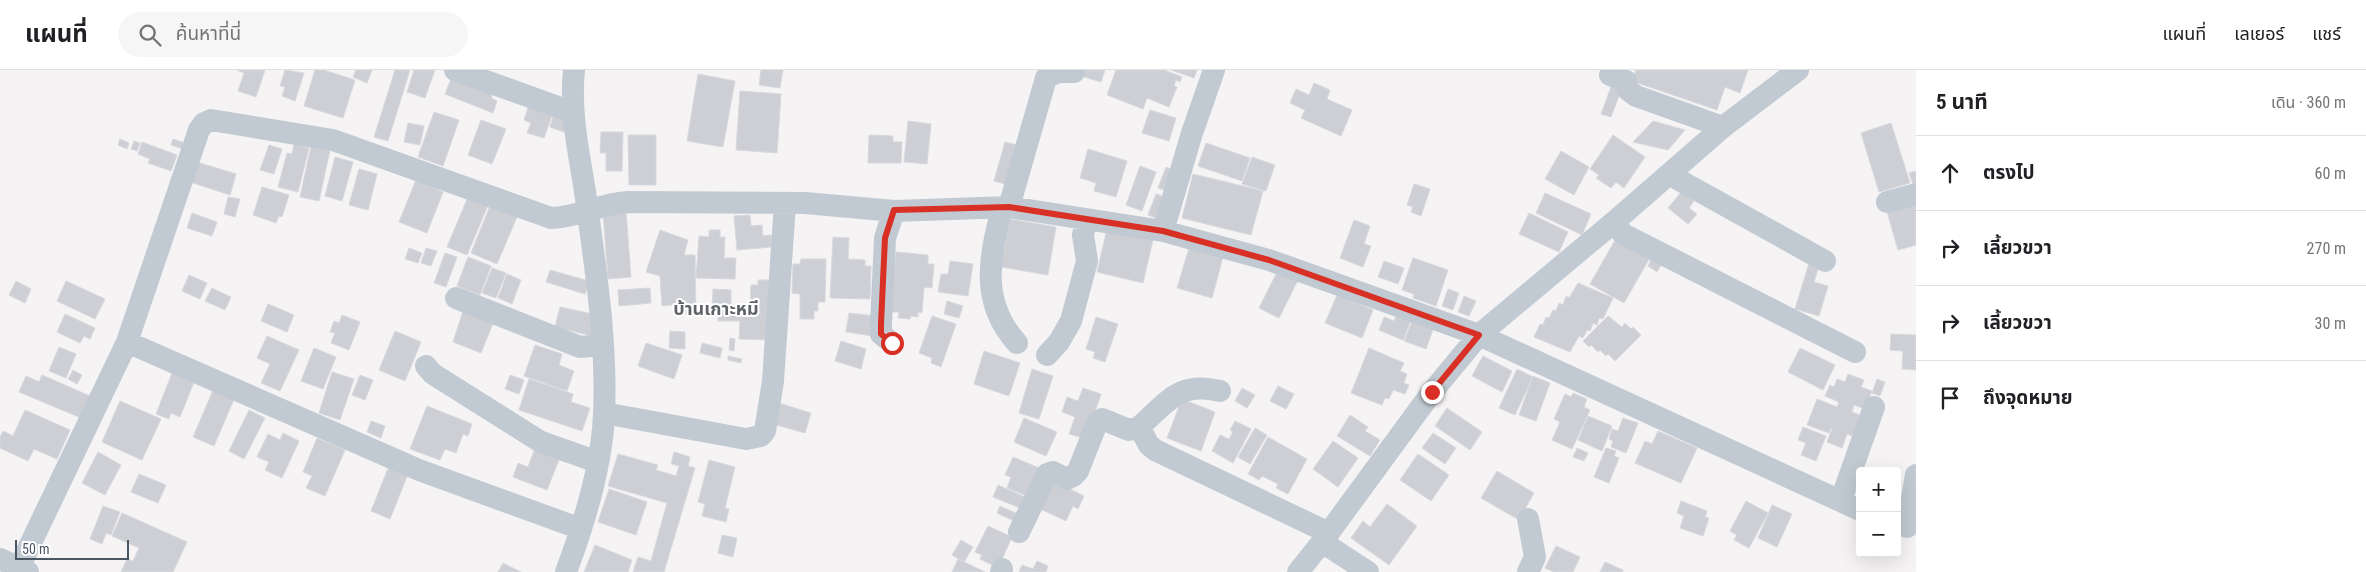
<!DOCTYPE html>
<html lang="th">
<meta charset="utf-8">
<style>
body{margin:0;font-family:"Roboto Condensed","Noto Sans Thai",sans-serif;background:#f6f6f6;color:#202124}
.controls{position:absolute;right:15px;bottom:15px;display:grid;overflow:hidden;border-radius:5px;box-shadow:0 5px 20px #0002}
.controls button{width:45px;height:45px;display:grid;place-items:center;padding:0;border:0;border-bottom:1px solid #e0e0e0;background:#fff;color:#202124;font:25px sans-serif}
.scale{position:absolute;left:15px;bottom:12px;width:114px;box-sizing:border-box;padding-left:5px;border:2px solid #4a5661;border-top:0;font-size:14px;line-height:18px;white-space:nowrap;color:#4a5661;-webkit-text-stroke:4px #fff;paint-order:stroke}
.stop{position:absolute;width:15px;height:15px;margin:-11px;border:4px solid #d93025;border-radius:50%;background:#fff}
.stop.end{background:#d93025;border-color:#fff;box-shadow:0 1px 5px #0008}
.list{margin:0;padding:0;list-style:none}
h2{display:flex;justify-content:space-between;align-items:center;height:65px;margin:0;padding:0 20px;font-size:21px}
h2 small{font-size:16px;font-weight:400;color:#757577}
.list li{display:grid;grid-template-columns:32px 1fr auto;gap:15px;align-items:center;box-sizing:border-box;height:75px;padding:0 20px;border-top:1px solid #e0e0e0}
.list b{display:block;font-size:19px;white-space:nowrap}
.list em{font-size:16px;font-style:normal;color:#757577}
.icon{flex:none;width:28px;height:28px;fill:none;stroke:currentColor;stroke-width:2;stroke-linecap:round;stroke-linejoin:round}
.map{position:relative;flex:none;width:1916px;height:502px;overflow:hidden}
header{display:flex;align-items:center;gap:30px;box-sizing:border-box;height:70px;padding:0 25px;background:#fff;border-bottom:1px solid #e0e0e0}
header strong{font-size:24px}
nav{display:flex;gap:28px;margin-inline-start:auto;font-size:18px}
.search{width:350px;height:45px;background:#f6f6f6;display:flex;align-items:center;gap:12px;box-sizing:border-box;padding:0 18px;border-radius:28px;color:#757577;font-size:19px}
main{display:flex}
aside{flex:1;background:#fff}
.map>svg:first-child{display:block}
</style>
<header>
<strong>แผนที่</strong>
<div class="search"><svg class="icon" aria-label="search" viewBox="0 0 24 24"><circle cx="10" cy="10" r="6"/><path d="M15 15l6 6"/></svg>ค้นหาที่นี่</div>
<nav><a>แผนที่</a><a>เลเยอร์</a><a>แชร์</a></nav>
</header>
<main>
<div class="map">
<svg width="1916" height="502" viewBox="0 0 1916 502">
<rect width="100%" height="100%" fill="#f5f3f3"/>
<path fill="#cdcfd5" stroke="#d7d9de" d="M265,0L256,27L238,21L244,3L237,0Z
M285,0L304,3L295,31L282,26L285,17L280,16Z
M315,0H324L355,10L343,48L304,36Z
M356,0H372L367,13L353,7Z
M395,0H410L388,71L374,67Z
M414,0H435L425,28L407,22Z
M761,0H783L780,18L759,15Z
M1082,0H1105L1101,12L1081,6Z
M1116,0H1164L1182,7L1180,12L1176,10L1174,16L1177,17L1169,37L1147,28L1143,39L1107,25Z
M1171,0H1197L1194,8Z
M1636,0H1748L1740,23L1725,17L1717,40L1632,11Z
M453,4L494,20L491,28L497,31L493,43L445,24Z
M698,4L735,11L723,77L687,71Z
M1614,9L1624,13L1611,47L1601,44Z
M1314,13L1330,20L1327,29L1352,40L1341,66L1301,48L1305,40L1290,33L1296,19L1309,25Z
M740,21L781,24L777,83L736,80Z
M530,32L554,40L544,68L527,63L531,53L524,50Z
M1150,40L1176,48L1169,71L1142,63Z
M434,42L459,50L443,96L418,87Z
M554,43L568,47L564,62L550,57Z
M481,50L506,59L492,94L468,85Z
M908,51L931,54L927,94L904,92Z
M1653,51L1685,60L1668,80L1633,72Z
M408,53L424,56L420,75L404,72Z
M1891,53L1910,113L1879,122L1861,63Z
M601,62H623L622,101H606V83H600Z
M628,65H656V115H629Z
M869,65L893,66V72H902L901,93H868Z
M1613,65L1645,87L1624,118L1616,112L1611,118L1596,108L1599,105L1590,99Z
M120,69L129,73L127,79L118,75Z
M173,69L185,73L183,79L171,75Z
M134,71L140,73L137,81L131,79Z
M142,72L177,85L171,101L148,93L150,89L138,84Z
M1005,72L1021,76L1010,115L994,111Z
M1206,73L1250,88L1242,111L1198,96Z
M294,74L309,78L298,122L278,117L287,83L292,84Z
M269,75L282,79L274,104L260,100Z
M311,76L330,80L319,131L300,127Z
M1088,79L1127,91L1116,127L1094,121L1096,113L1080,108Z
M1561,81L1589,97L1574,125L1545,109Z
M335,87L353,92L342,131L325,126Z
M1252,87L1275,95L1266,121L1242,114Z
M197,92L236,104L230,125L190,112Z
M1140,96L1156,102L1142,141L1126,135Z
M1166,97L1177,102L1169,122L1158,118Z
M359,99L377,104L368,140L349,135Z
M1916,101V113L1913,114L1909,103Z
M1193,104L1263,121L1251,165L1182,148Z
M416,110L443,122L427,163L399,152Z
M1414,114L1430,119L1421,146L1411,142L1413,137L1407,135Z
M262,117L289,125L282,147L279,146L276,153L253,145Z
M1682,121L1694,131L1689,138L1697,144L1688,154L1668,138Z
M1545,123L1591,144L1582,165L1536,143Z
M1156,124L1167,128L1159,149L1148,145Z
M228,127L240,129L235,147L224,144Z
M468,127L488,135L467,185L447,177Z
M1916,130V175L1898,180L1886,138Z
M490,136L517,147L497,194L471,183Z
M626,140L631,207L608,209L603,142Z
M192,143L217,152L212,166L187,158Z
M1529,143L1568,162L1559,182L1519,164Z
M750,145L751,156L762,155L763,166L771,165L772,177L737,180L734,146Z
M1010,149L1056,157L1048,205L1001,197Z
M1354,150L1370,156L1364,174L1371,176L1363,197L1340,188Z
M1107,159L1153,170L1143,213L1097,202Z
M660,160L688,170L684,185H695L696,244L686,245V239L679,240V234L662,236L660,206L646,202Z
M709,160H720V167H725L724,188H736L735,209L696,208L699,166L709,167Z
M1618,165L1652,184L1624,233L1590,214Z
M833,167L849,168L848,189L865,190V196H871L870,229L830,228Z
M409,178L422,183L418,193L405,189Z
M426,178L437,181L431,196L421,193Z
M1189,178L1223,187L1212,228L1177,218Z
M896,182L928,185V194H934L932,218L924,217L922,243L918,242V247L911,246L910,249L898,248L899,242H890Z
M445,183L457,187L446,217L434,213Z
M1653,186L1663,192L1657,202L1648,196Z
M468,187L491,196L480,225L457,216Z
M1413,188L1448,200L1436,236L1413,228L1414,224L1402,220Z
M801,189H826L825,232H818V241H814V249H800V224L792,223L793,194H800Z
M950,191L973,194L968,226L938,222L941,204H948Z
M1384,191L1404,198L1398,214L1378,207Z
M1809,193L1819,196L1814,212L1828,216L1819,246L1795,239Z
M492,198L506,203L496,228L482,223Z
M550,200L589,211L585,224L546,212Z
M1278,200L1298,210L1279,248L1259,238Z
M507,204L521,210L512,234L498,228Z
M189,205L207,213L200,229L182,221Z
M758,210H774L772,270L739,269L740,251H718V243H712L713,219L731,220V235L750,236L751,215H758Z
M16,211L31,219L25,233L9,225Z
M66,211L105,229L95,249L57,231Z
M1578,213L1613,228L1603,249L1599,248L1597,255L1593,253L1590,261L1587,260L1583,268L1579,266L1570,282L1534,267L1540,254L1543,255L1546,247L1549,248L1553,240L1556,241L1559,233L1563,235L1566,226L1569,228Z
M212,218L231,227L225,240L205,231Z
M650,218L651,233L619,236L618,220Z
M1448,219L1459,223L1453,240L1442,236Z
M1337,225L1373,240L1362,268L1325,253Z
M1464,226L1476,231L1469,246L1458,242Z
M947,231L963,236L959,248L944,244Z
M268,234L294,245L287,262L261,251Z
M560,237L597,245L593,266L555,257Z
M464,238L496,246L481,283L453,272Z
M1398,242L1412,248L1403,270L1379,260L1384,247L1394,251Z
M849,243L875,246L873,266L846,262Z
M65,244L95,258L90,269L84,266L80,273L57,262Z
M342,245L360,252L349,280L331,273L335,263L330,262L334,251L339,253Z
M932,246L956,254L941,297L931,293L932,288L919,283Z
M1608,246L1622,257L1625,253L1631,259L1633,257L1641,265L1615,291L1608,284L1606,286L1600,280L1598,282L1591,275L1589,277L1583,271Z
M1096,247L1118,254L1105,292L1093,288L1095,282L1086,279Z
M1413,249L1434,257L1426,279L1404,271Z
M395,261L421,272L405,311L379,300Z
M670,261L685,262V279L669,278Z
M1891,264L1916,265V300L1902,299L1903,281L1890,280Z
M267,266L299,280L280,321L261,313L270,294L257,288Z
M730,268L735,269L734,281L729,280Z
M841,271L866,279L861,299L835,291Z
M646,273L682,285L674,309L638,296Z
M702,273L722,278L720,288L700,283Z
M535,275L562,284L559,295L574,301L567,321L524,306Z
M59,277L76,284L66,308L49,301Z
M314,278L336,287L323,319L301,311Z
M1369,278L1404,293L1400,301L1407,304L1404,313L1409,315L1405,324L1393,320L1389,329L1385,328L1382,335L1351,323Z
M1800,278L1835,295L1823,320L1788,302Z
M984,281L1020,293L1009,326L974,314Z
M728,286L742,289L741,293L728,290Z
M1483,286L1512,301L1502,322L1472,306Z
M1032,299L1053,306L1039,349L1019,343Z
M1517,299L1533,307L1515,345L1499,338Z
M73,300L82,305L77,314L68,309Z
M332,302L354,309L340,350L319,343Z
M172,303L194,312L180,347L171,343L169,349L156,344Z
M1848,304L1864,310L1861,317L1872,321L1865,339L1854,335L1852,342L1865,347L1857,368L1847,364L1842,378L1827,372L1832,359L1831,358L1829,363L1807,355L1817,329L1837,337L1839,332L1825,326L1830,315L1834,317L1837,309L1845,312Z
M42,305L90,326L81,348L19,322L26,306L39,312Z
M360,305L373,310L365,330L352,325Z
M510,305L524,310L519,324L505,319Z
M1533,306L1550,313L1536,351L1519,345Z
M529,309L573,324L571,332L590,338L582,361L519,340Z
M1877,309L1885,312L1880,326L1872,323Z
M1278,316L1294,324L1286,339L1270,331Z
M214,318L235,327L214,376L193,367Z
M1083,318L1101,324L1086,369L1069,364L1075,347L1062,342L1067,327L1078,331Z
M1242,318L1255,325L1247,338L1235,331Z
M1573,323L1587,329L1584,337L1590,340L1572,379L1552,370L1560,352L1554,349L1565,324L1571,327Z
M1182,329L1215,342L1201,381L1167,368Z
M120,331L161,349L142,390L102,372Z
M779,333L811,343L805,363L773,354Z
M427,336L472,354L468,366L463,364L456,383L445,379L440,390L410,379Z
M1447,338L1482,362L1470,380L1435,356Z
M25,340L70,360L57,389L34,379L28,391L0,378V367L3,361L13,366Z
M249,340L265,348L244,389L229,381Z
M1350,345L1368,357L1365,361L1380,370L1370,386L1337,366Z
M1588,346L1612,356L1602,381L1578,370Z
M1024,348L1057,362L1046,386L1014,372Z
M1623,348L1638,353L1626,383L1611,377L1613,371L1609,369L1612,359L1618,361Z
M371,351L385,356L381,368L367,362Z
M1235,351L1251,359L1233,393L1212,381L1220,365L1229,369L1233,362L1230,360Z
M1803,357L1826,366L1816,391L1801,385L1806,373L1798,370Z
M1255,358L1267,365L1250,394L1238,387Z
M1658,361L1697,378L1681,413L1635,393L1645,371L1652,374Z
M283,363L299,371L282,408L265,400L269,392L257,387L268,364L280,370Z
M1433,363L1456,378L1445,394L1422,378Z
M1268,367L1307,389L1288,424L1276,418L1278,414L1262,406L1259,410L1248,404Z
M317,368L345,380L325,426L306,418L312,406L303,402Z
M1333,371L1358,388L1338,417L1313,399Z
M536,375L561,385L547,420L513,407L518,393L528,397Z
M1577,378L1588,383L1584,391L1573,387Z
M1606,378L1616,381L1614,386L1619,388L1609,413L1594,407Z
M98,382L121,395L105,425L82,413Z
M674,382L690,387L688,396L695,398L664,502H633L638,487L651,491L667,433L608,416L618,384L658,395L656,400L676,406L679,396L671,394Z
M1418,384L1449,405L1431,431L1400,410Z
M1013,387L1039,398L1027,426L1007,418L1011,407L1005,405Z
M709,390L735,397L725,438L729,439L726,452L702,446L705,434L698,432Z
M389,396L408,404L390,449L371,441Z
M1497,401L1534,423L1519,450L1481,428Z
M139,404L166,415L158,433L131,422Z
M1052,410L1084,426L1078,439L1073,436L1066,451L1038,438Z
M998,415L1025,427L1020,438L993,427Z
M609,419L647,432L636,465L598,452Z
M1681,431L1707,441L1705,447L1709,448L1703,466L1680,458L1684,446L1677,443Z
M1746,431L1768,443L1749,478L1734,470L1737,465L1730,461Z
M1387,434L1417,456L1389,495L1351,468L1363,451L1370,457Z
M1772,435L1792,444L1777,477L1758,468Z
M103,436L120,442L111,465L106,463L102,474L90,469Z
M1000,436L1020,445L1016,452L997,443Z
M122,443L187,472L173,502H121L127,489L133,491L139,478L112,466Z
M988,456L1012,467L998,498L980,489L982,485L975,482Z
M722,465L737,468L733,487L718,483Z
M961,470L973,477L964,492L952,485Z
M595,475L632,490L628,502H584Z
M1556,476L1580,487L1573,502H1554L1545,498Z
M958,489L985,502H952Z
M1037,491L1048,496L1046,502H1019L1022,495L1033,499Z
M1605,492L1623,500L1622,502H1600Z
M503,493L521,502H498Z"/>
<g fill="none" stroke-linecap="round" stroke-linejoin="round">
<path stroke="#c1cad2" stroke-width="22" d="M455,0L572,42
M1610,5L1626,11L1628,20L1636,26L1723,57
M1672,102L1679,110L1825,191
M1887,132L1916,124
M1009,137L1046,8L1058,2H1074
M1002,138C990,187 979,231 1017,273
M1614,152L1623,164L1855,282
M1163,161L1192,63L1214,0
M456,228L580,277L602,275
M127,272L419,400L581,459
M892,273L881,264V254L885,168L894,141
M1047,285L1059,272L1071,251L1087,191L1083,165L1086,149
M426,296L433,304L541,372L598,392
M604,343L735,367L746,369L761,366L765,361L773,311L785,133
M1139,357C1168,332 1178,311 1220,321
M1841,430L1874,337
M1907,457L1916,405
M1019,462L1047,404L1053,402L1067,409L1073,406L1078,401L1097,353L1102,349L1129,360L1139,357L1149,375L1155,380L1329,463
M1322,472L1368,502
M0,489L28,502
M17,502L127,272L199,60L204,53L211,50L333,70L551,148C578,147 600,134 627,132L805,133L894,141L1009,137L1163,161L1269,190L1479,265L1860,440
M566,502C584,454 602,395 604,344C607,277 597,209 588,143C582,93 569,51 574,0
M1001,502L1002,499
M1298,502L1322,472L1432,322L1479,265L1614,152L1723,57L1798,0
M1528,502L1535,487L1528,449"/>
</g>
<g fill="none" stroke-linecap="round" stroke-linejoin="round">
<path stroke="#d93025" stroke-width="6" d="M892,273L881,264V254L885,168L894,140L1009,137L1163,161L1269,190L1479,265L1432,322"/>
</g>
<g text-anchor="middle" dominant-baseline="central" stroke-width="4" stroke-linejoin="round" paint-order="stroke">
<g font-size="18" font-weight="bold" fill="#5f6368" stroke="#fff">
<text x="716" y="238">บ้านเกาะหมี</text>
</g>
</g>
</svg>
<div class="controls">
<button>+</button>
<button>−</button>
</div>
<div class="scale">50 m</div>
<div class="stop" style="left:892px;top:273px"></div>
<div class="stop end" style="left:1432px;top:322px"></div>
</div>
<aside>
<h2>5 นาที<small>เดิน · 360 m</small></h2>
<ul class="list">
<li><svg class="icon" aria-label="ahead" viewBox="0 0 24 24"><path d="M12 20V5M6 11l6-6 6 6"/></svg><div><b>ตรงไป</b></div><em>60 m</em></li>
<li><svg class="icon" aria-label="right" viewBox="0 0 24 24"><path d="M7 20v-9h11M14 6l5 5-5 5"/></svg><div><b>เลี้ยวขวา</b></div><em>270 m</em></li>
<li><svg class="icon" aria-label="right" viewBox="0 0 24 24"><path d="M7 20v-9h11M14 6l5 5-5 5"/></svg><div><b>เลี้ยวขวา</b></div><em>30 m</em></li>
<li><svg class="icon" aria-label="arrive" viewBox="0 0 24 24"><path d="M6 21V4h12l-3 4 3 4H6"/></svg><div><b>ถึงจุดหมาย</b></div></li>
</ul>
</aside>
</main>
